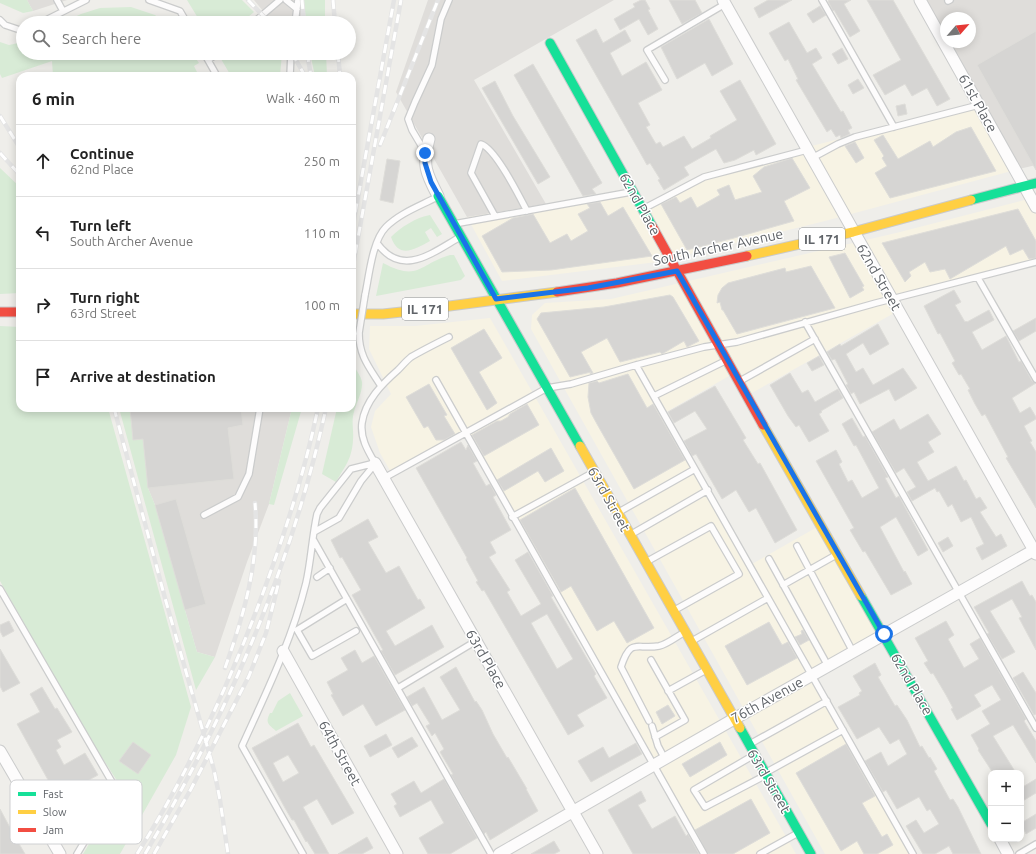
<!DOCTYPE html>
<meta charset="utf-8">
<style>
body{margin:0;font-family:Ubuntu,sans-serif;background:#f6f6f6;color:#222}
.controls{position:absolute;right:12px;bottom:12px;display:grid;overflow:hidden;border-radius:8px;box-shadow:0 2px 10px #0003}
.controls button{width:36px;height:36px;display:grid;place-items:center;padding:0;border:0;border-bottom:1px solid #e0e0e0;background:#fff;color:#222;font:20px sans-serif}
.compass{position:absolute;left:940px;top:12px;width:36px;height:36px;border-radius:50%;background:#fff;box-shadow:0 2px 10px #0003;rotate:62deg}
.stop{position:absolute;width:12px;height:12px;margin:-9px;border:3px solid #1a73e8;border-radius:50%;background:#fff}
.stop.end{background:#1a73e8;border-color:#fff;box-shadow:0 1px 4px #0008}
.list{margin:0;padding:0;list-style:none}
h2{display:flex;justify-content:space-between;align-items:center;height:52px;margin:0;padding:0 16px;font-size:17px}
h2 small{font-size:13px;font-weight:400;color:#767676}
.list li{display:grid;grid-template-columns:26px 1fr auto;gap:12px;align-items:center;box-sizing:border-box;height:72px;padding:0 16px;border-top:1px solid #e0e0e0}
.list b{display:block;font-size:15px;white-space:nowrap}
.list p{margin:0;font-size:13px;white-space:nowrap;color:#767676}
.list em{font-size:13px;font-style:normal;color:#767676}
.icon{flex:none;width:22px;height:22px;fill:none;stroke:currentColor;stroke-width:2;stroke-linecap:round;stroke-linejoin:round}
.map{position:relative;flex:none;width:1036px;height:854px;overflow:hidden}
.search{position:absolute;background:#fff;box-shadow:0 2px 10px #0003;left:16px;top:16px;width:340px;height:44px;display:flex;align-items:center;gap:10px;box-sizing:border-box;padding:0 14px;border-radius:22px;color:#767676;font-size:15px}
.panel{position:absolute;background:#fff;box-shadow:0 2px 10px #0003;left:16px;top:72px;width:340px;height:340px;border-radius:12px}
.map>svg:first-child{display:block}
</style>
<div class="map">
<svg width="1036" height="854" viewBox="0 0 1036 854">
<rect width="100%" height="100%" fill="#efeeea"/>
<path fill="#f7f3e4" d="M982,103L1019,169L825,221L657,262L502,281L467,217L629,191L640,209L704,173Z
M1036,197V261L889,299L896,312L750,394L736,372L666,412L752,564L819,526L883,638L814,675L915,854H825L531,329L532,315L545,303L611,299L896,233Z
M490,318L796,854H703L465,433L392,474L380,453L371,427L375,411L391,394L369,349L370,326H415Z"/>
<path fill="#dfddda" d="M27,0H67L33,11Z
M254,0H303L300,23H273Z
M428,0H614L474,80L546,204L467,217L396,92Z
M924,0H1036V165L1019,169L947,42H970V18H946V40Z
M130,408H292L269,504L247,562L215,657L197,652L155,505L148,488L143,439L133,440Z"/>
<path fill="#d8ebd6" d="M0,0H27L33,11L23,13L0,3Z
M187,0H242L254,12L241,23H201Z
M304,0H325V23H306Z
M131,7L155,15L164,23H62L81,14L100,8Z
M0,42L9,45L23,42V53H192L199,63L194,66L199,76H53L52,61L2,78L0,74Z
M228,53H282L280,76H231L221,59Z
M310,53H326L327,76H315Z
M0,168L20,187V293L0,294Z
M430,215L442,234L437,237L431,228L425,232L430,241C415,249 399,260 391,237C400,228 416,217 430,215Z
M450,255H454L465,276L461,280L376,296L383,263C419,282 419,264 450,255Z
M0,326L20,327V408H108L191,707L176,755L120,854H83L117,797L121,787L85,731L0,581Z
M352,363C355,368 361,376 362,382C363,392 356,403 354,412C351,422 354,430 353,440C352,459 345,466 336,482L322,474L337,408H352Z
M119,408H130L133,440L143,439L148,488L155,505L197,652L215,657L196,690Z
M292,408H302L274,505L269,504Z
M290,693L303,716L276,731C268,724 265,723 270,713H272L278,701Z"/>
<path fill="#d6d5d3" stroke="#deddd9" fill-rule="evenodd" d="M641,0H645L650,9L648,10L658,29L648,35L639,19L620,30L614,19L635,7L633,4Z
M669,0H695L702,13L682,24Z
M768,0H792L759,18L754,8Z
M829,0H851L844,4L860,31L850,37L834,10L833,11L828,1Z
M867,0H893L950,99L937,106L927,88L912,96L905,84L885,95L873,75L901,60Z
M820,6L826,15L813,23L807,14Z
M709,19L733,64L712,76L705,63L677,79L661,47Z
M789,22L807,53L816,48L822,58L812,64L841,112L843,111L852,128L848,130L850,134L841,138L840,135L836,137L831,129L827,132L796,80L798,79L788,59L785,61L769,33Z
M596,29L603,43L625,30L631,41L610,53L622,76L646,62L662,90L638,103L650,125L646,127L656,144L660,142L663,147L684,136L692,149L711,138L710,136L737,120L720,91L740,80L776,144L756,155L754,150L735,160L724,163L716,149L684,167L689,175L664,190L658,180L660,179L650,163L647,165L637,147L576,40Z
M1036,31V170L977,65Z
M842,48L848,59L838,64L832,54Z
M533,64L602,183L592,189L596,194L583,196L514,75Z
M858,79L864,88L853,94L848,85Z
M495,81L513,116L550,177L538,184L482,88Z
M905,104L907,114L898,116L896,106Z
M971,127L996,171L890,198L875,173L887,166L882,158L884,156L874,140L883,135L898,159L930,141L933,147L956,132Z
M855,142L864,158L856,163L845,146Z
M792,158L810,188L784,201L794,221L734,238L687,250L661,204L676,197L680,203L691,197L697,208L720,195L717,190L729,185L735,200L762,192L753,176L764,167Z
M387,159L400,161L393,203L380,200Z
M600,202L608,216L623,207L652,256L551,270L502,272L482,236L513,218L533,214L550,243L567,234L571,241L588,231L578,214L590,208L587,204Z
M1018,209L1036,241V258L1029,259L1023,249L1010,255L1006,246L950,279L945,269L930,272L925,262L909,272L911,276L905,282L882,243Z
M845,253L864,286L862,287L864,290L850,298L829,257Z
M811,266L835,308L737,334L723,310H722L720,302L717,303L718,295L722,288L728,283L785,268L786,272Z
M954,290L961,302L955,305L965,322L966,321L967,322L989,310L994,320L972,332L982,350L1006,336L1019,362L1021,361L1032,381L1036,383L1012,398L1020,413L1030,407L1036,417V419L1024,426L1032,441L1030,442L1036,452V508L1006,458L1008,457L985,414L982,416L975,404L968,390L970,389L961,374L959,375L952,363L955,361L940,333L938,334L924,306Z
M670,295L673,297L699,341L687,347L684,341L662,354L660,352L620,362L607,338L581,352L593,373L590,374L591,372L570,377L537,319L541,313L604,307Z
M1036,318V331L1019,341L1013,331Z
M878,324L889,344L870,355L863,343L846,354L856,372L863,368L873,385L903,368L917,388L895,401L889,389L860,404L854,392L851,394L846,385L848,384L835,359L832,360L827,352L840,344L841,346Z
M484,329L502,358L479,372L497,403L487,410L451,348Z
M819,356L824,365L812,371L807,363Z
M790,373L802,393L808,390L815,402L838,389L843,398L821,411L822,412L819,414L829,431L809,442L799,425L796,427L788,416L770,385Z
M628,374L647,408L653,404L685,460L634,489L597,424L591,413L588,397L589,383L597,381L599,383Z
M429,384L447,415L444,416L455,434L444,440H436L428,426L424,428L406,397Z
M715,386L746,438L743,440L758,464L760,463L797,530L775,543L756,508L749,512L736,490L722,499L696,454L692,456L684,441L707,429L695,411L674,423L668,412Z
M527,404L539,425L484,456L472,435L497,421H501L508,417L510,414Z
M130,408H241L243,425L228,428L234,479L148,488L143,439L133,440Z
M928,414L941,434L928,442L934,452L917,462L928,481L956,466L964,481L966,480L976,499L980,497L987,508L980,512L996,537L1001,534L1007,546L982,560L976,548L984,544L971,517L961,522L952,504L948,507L939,491L937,492L935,488L912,501L907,492L916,487L904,468L896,473L872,432L894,419L900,430Z
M852,418L863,437L865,436L888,477L885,478L896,498L899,496L928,550L918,556L896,517L880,527L904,572L905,571L912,584L891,595L865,551L863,552L850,530L854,528L816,461L836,450L842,462L839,464L848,482L852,480L862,498L879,488L856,445L854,446L842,424Z
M461,442L466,450L468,445L477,461L473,463L486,486L490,484L496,495L493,497L511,530L490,542L496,553L489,557L510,590L507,592L521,616L541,604L515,560L528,552L553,596L551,597L596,674L594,676L607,698L577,715L584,726L568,735L484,590L482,591L476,582L478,581L466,559L467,558L416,468ZM547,614L573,659L557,669L531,623Z
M551,448L564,471L545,482L538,471L504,491L497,480Z
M575,488L654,628L627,643L614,621L597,631L571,586L561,592L520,520Z
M176,499L206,604L185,610L155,505Z
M368,519L378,537L368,542L386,573L399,566L418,600L420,599L425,608L386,631L395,646L432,625L444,647L395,675L381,651L383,650L352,595L361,590L342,557L340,558L331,540Z
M948,537L953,546L943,552L938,543Z
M1022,581L1030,596L1032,595L1036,602V650L1019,618L1022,617L1012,599L990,611L1015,652L1002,659L987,634L989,633L974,607Z
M9,621L14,631L3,637L0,631V625Z
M946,621L954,635L948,639L964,668L979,659L970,644L980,638L1026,719L1024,721L1036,741V763L1013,725L993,736L1016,773H993L978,750L979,749L971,735L990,724L982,711L1001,700L992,685L974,695L981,706L957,720L951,709L953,708L946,695L933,673L931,674L924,663L928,661L915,638Z
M769,622L782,645L788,642L797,658L747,685L725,646Z
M803,630L809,640L800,645L795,637L802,634L801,631Z
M0,649L20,683L3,692L0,686Z
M355,650L362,663L374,656L405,710L376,726L363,704L343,716L331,695L333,694L327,682L348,670L341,658Z
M875,663L881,675L878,677L895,706L897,705L907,720L920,747L922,746L929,758L930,757L937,769L934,771L950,800L953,799L958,807L981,854H953L949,846L935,854H923L906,826L916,820L924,833L939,824L930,809L927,811L919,797L897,809L886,790L883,792L865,761L881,752L888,766L907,754L899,739L890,744L879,727L857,739L838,707L860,695L859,693L862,691L853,676Z
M456,667L475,702L476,701L482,710L493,734L507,758L508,757L527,789H526L538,811L490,840L486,832L484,834L451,775L453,774L440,752L444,749L435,733L432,736L426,726L430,724L417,703L412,706L407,697L424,687L442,720L460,710L440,677Z
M1023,672L1036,693V714L1034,715L1013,678Z
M42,687L55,709L57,708L72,732L57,740L61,747L56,750L64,765L85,753L98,775L78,786L83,795L63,807L17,724L40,712L30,694Z
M668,705L675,716L662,724L656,712Z
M298,723L311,747L314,745L354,813L332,825L317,799L303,807L329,854H315L307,841L306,842L294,820H292L285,808L252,748ZM288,755L299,773L283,782L273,763Z
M386,734L392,745L370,757L364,746Z
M412,737L418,746L398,758L392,748Z
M133,742L151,755L138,774L119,761Z
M720,742L727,755L690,777L682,764Z
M636,743L642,754L591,782L578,761L603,747L609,758Z
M846,744L875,796L862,803L882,837L887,834L893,845L877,854H864L857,841L841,851L796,773Z
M444,779L477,838L450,854H428L419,838L444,823L431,800L400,817L394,806L397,804L391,794L414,781L421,793Z
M1036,779V793L1021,802V788Z
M641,791L646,801L638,805L652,829L675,816L686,836L688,834L699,854H633L608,810Z
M751,799L770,833L733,854H708L695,830Z
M0,809L14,835L25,854H0Z
M1036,814V828L1026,834L1021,823Z
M367,837L373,848L362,854H338Z
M554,841L560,851L554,854H531Z"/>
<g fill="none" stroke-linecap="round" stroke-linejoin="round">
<defs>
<path id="lane" d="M57,0L63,11
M149,0L180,11L187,23
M286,0L297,9
M822,0L894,127
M948,1L950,0
M0,20L5,25L23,31
M40,23L86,0
M253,23L280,0
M295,23L298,0
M204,53L217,76
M208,60L219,53
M290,76L291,53
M665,80L647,50L725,4
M425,152L412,130L408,119L415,102L432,65L441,19L449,0
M812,158L838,144L855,137L979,105
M643,209L704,177L807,150
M495,216L471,173L481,144C496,149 519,196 527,211
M454,224L631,192
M377,243C402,278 432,253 460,237
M978,278L1036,379
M365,295C369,277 372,241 386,227C400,213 420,206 437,197
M805,322L1036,728
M359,333C359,356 369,367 381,386
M636,365L913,854
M436,380L704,854
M740,381L815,339
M654,396L725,361
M375,463C368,451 360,438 362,423C365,401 382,384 398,370C402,366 406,361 411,357C423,350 437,343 449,337
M384,478L547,388L571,384L636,365L704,347L737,342L876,303L1036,262
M619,512L695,469
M204,515L238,497L249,474L260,408
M512,517L594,472
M314,532L339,518L361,481L375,464
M630,535L708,490
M313,539L491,854
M797,546L853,652
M769,559L828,666
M646,562L711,526L739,574L673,611
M317,577L330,568
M783,585L836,555
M0,589L116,789L77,854
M347,599L297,630L312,656L356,631
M692,641L768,598
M651,660L685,720L655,737
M398,688L476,641
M668,691L706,670
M649,721L621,667C631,637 636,650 659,646C668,644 677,636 685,632
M652,726L658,746L665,759
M750,744L827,701
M754,755L694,790L705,807L766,775
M765,773L843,730
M303,854L242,746C266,693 292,640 306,583C311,561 312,537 317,514L320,508L351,469L375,463
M760,854L798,833
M1019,854L1036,844"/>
<path id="street" d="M723,0L1036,554
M920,0L1036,207
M429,139C422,165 426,173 438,196
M375,463L597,854
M283,651L397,854
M0,751L60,854
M1000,839L1008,854
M499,854L734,719L1036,549"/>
<path id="fast" d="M550,43L652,226
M438,196L580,446
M971,200L1036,183
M861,596L991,824
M740,728L811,854"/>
<path id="slow" d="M747,256L853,232L971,200
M352,314H383L411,311L557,292
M763,425L861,596
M580,446L740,728"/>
<path id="jam" d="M652,226L763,425
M557,292L617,283L747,256
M0,312H20"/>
</defs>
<use href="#lane" stroke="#cbcccc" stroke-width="8"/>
<use href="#street" stroke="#cbcccc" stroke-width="13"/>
<use href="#fast" stroke="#cacacb" stroke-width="11"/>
<use href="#slow" stroke="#cacacb" stroke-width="11"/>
<use href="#jam" stroke="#cacacb" stroke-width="11"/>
<use href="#lane" stroke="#fdfcfc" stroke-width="5.5"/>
<use href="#street" stroke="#fdfcfc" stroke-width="11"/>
<use href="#fast" stroke="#16e098" stroke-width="9"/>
<use href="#slow" stroke="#ffcf43" stroke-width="9"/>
<use href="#jam" stroke="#f24e42" stroke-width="9"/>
<defs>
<path id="rail" d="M248,0L270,23
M302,0L304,23
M333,0L335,23
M292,53L305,76
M307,53L311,76
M338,53L340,76
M0,116L20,148
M380,145L438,0
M0,153L20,175
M352,230L394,0
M352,271L401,0
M114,408L165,598L214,770L220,800L228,854
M225,668C244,615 260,560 255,503
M137,854C194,764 238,665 273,565C291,514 307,461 318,408
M145,854C227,716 292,565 326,408
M154,854L191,789L249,676L266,633L279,581"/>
</defs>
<use href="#rail" stroke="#e4e4e4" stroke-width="4.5"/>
<use href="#rail" stroke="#fff" stroke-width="3" stroke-dasharray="9" stroke-linecap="butt"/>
<defs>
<path id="lane-bridge" d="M359,333L365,295"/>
</defs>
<use href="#lane-bridge" stroke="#cbcccc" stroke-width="8" stroke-linecap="butt"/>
<use href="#lane-bridge" stroke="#fdfcfc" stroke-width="5.5"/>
</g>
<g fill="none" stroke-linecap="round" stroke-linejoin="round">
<path stroke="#1a73e8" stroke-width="5" d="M425,153V163L431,182L496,299L588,288L677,271L884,634"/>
</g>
<g text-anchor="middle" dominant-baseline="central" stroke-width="3" stroke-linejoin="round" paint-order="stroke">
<g fill="#fff" stroke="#8f9295" stroke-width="1">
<rect x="799" y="228" width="46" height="22" rx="3"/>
<rect x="402" y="298" width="46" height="22" rx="3"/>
</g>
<g font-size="13" font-weight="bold" fill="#5f6368">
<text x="822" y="239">IL 171</text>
<text x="425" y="309">IL 171</text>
</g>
<g font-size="14" fill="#5f6368" stroke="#fff">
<text transform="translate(978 103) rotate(61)">61st Place</text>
<text transform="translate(640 204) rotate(61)">62nd Place</text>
<text transform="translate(718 247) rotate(-12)">South Archer Avenue</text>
<text transform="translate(879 277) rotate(60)">62nd Street</text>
<text transform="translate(609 499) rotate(61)">63rd Street</text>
<text transform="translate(486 659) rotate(60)">63rd Place</text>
<text transform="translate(912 684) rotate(60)">62nd Place</text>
<text transform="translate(767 700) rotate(-29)">76th Avenue</text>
<text transform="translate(340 753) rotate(61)">64th Street</text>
<text transform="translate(769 781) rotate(60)">63rd Street</text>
</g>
</g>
<rect x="10" y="780" width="132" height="64" rx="6" fill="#fff" stroke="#cfd0d2" stroke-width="1"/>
<rect x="18" y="792" width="18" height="4" fill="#16e098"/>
<rect x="18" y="810" width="18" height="4" fill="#ffcf43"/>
<rect x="18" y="828" width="18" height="4" fill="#f24e42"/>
<g font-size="11" fill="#5f6368">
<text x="43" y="798">Fast</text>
<text x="43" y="816">Slow</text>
<text x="43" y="834">Jam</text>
</g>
</svg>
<div class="controls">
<button>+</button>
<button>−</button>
</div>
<svg class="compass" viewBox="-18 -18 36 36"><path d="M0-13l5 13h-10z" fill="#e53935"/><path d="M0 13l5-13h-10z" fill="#767676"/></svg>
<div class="stop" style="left:884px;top:634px"></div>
<div class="stop end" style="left:425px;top:153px"></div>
<div class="search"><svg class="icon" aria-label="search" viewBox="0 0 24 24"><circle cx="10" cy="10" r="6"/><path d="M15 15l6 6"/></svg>Search here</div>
<section class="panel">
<h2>6 min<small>Walk · 460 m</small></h2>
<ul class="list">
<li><svg class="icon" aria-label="ahead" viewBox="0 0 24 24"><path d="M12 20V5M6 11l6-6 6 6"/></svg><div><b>Continue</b><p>62nd Place</p></div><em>250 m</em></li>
<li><svg class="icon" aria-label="left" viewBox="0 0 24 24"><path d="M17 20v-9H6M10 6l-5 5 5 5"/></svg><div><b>Turn left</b><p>South Archer Avenue</p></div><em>110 m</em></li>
<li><svg class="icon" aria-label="right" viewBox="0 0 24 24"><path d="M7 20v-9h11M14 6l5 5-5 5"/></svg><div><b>Turn right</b><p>63rd Street</p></div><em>100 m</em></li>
<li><svg class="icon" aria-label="arrive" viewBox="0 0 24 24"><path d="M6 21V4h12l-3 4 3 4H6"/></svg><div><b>Arrive at destination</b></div></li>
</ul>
</section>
</div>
